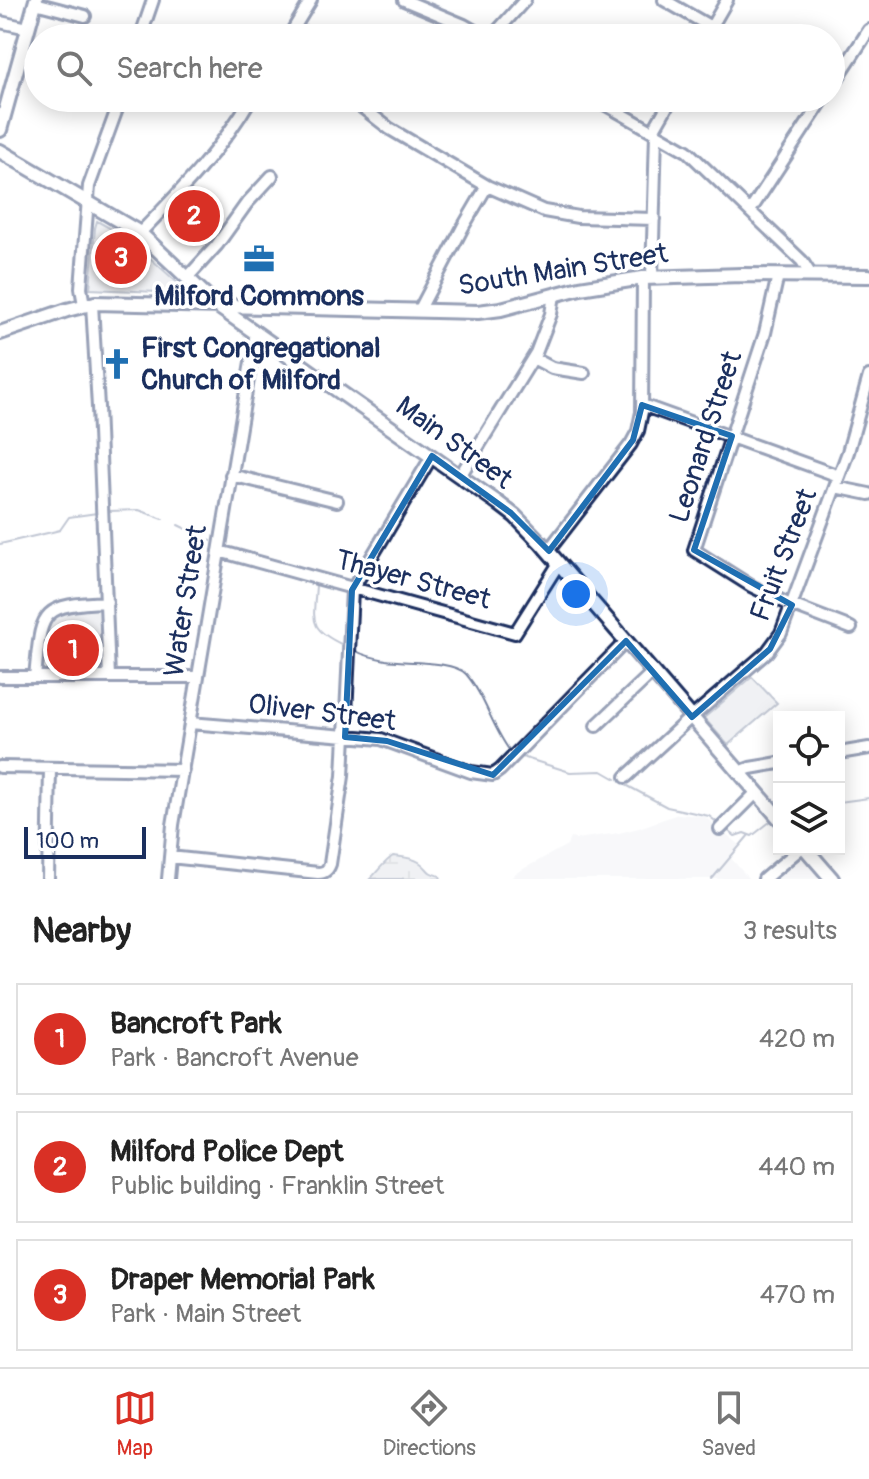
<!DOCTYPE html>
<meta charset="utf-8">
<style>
body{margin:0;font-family:Pangolin,sans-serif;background:#f6f6f6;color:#222}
.controls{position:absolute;right:24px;bottom:24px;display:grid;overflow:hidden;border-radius:0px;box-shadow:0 4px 20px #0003}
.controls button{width:72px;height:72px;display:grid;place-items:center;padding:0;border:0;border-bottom:2px solid #e0e0e0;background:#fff;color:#222;font:40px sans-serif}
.scale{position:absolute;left:24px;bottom:20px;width:122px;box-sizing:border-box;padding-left:8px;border:4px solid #1b2f5e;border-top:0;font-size:22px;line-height:28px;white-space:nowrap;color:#1b2f5e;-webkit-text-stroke:6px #fff;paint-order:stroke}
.you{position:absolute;left:576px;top:594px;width:28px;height:28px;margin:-20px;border:6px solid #fff;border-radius:50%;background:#1a73e8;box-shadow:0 0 0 12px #1a73e833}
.badge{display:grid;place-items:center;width:52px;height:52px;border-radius:50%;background:#d93025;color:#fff;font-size:26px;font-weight:700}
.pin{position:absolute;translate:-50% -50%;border:4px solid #fff;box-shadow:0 2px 8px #0006}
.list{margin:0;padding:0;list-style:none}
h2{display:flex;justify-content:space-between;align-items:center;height:104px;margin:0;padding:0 32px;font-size:34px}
h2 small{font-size:26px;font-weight:400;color:#767676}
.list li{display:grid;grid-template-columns:52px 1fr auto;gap:24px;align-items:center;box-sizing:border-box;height:112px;margin:0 16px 16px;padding:0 16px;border:2px solid #e0e0e0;border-radius:0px}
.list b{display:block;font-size:30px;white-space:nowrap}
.list p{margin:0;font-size:26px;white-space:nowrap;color:#767676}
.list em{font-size:26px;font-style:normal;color:#767676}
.icon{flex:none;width:44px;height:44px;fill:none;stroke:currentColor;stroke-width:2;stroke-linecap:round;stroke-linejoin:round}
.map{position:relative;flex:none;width:869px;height:879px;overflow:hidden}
.search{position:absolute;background:#fff;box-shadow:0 4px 20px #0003;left:24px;right:24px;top:24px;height:88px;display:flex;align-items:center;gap:20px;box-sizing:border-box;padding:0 28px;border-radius:44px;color:#767676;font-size:30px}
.sheet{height:488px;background:#fff}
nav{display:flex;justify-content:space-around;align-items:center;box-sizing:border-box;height:112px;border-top:2px solid #e0e0e0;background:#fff;font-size:22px;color:#767676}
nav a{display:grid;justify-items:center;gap:4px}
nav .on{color:#d93025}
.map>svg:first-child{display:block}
</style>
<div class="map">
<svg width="869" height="879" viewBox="0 0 869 879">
<defs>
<pattern id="wetland-marsh" width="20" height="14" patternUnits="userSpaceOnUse" patternTransform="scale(2)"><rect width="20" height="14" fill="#dee1e7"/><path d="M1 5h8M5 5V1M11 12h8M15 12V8" fill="none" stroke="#bec1c9"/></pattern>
</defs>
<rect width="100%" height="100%" fill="#fff"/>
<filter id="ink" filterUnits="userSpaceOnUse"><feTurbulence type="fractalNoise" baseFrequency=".0125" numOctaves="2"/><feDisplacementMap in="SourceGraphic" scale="16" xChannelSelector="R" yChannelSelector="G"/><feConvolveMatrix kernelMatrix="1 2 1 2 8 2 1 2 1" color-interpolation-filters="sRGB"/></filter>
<g filter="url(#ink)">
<path fill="#eff0f4" d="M678,814L704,816L740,845L730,857L749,879H510L516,873L567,845L570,838L576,839L619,833L639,828Z
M800,861H805L820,879H774Z"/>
<path fill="#dee1e7" stroke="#7c88a2" stroke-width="2" d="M97,221L135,242L138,247L181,286L182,288L181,293L90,289L95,228Z
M99,607L103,608L105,666L103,671L100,673L43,672L40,665L47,624L58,612L67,610Z
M752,677L777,703L728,745L704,718Z"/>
<path fill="url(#wetland-marsh)" stroke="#7c88a2" stroke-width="2" d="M393,856C401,857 411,857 419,862C430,869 424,872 440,876L441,879H370C377,872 386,860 393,856Z"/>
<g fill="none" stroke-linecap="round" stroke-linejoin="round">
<path stroke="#77839f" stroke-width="2" d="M109,511L139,510L163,519
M178,525L211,541
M0,544L52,532L60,530L69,517L97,513
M316,585C314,621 307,628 343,645
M356,651C365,656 375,658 386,660C405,663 453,660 466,674C485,696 492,727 510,751
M519,756L570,772L602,771L616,779
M626,785L667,807L709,816L719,824
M839,802L869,798
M727,830L735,836L744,833L752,836L771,821
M712,879L749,835"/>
<defs>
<path id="minor" d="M404,0L464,25L487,38
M664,0L711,27
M35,3L85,16
M0,22L28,28
M140,38L153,0
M288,38L311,0
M491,38L525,0
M705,38L727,0
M831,88L869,30
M350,98L390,129L487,186L544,211L578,217L654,219
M594,98L687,151L802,261L811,275
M653,131L672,98
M750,211L824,98
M140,233C180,192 222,149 251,98
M778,275L765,333L694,550L751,586L786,603L851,628
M652,277L656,133
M187,278L217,245L247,203L272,176
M92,304L98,407L109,677
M84,305L81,288L89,186L121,98
M419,311L463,227L487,186
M533,358L552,368L584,373
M642,405L839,476
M231,475L337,501
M460,476L536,353L551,314L554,295
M835,487L869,494
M219,551L515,633L559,563
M548,551L631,444L638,431L642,412L643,278
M0,677H198
M35,677C42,612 37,605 107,602
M692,717L767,652L781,633L848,452L869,376
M190,723L381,739L471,772L493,775L500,770L626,641
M596,726L653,672
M839,753L869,748
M0,767L183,770
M739,772L750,768L779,763
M626,777L691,717
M720,829L757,792
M170,857L318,873C325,873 328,870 330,864L343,776L352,590L432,456
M48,879L50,768
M168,879L173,825L256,332
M764,879L800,849"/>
<path id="major" d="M0,130L36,0
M0,151L140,233L216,305L498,503L515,516L542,544L779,818
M0,333L67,310L95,303L478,312L501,309L580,288L643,278L742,275L869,276
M806,849L832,879"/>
</defs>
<use href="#minor" stroke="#1b2f5e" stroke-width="16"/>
<use href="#major" stroke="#1b2f5e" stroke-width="18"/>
<use href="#minor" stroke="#fff" stroke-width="10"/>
<use href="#major" stroke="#fff" stroke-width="12"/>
</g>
</g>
<path d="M0 0H869V879H0ZM642,405L732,436L694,550L792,605L770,649L692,717L626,641L493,775L387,741L345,737L352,590L432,456L511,513L549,551L633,440Z" fill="#fff" fill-opacity=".55" fill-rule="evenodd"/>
<path fill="none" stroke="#1f6fb2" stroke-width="6" stroke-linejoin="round" d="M642,405L732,436L694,550L792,605L770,649L692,717L626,641L493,775L387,741L345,737L352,590L432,456L511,513L549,551L633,440Z"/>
<defs>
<symbol id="office-bare" viewBox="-9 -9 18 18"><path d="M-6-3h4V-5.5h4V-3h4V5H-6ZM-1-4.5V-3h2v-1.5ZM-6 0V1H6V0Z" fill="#1f6fb2" stroke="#fff" stroke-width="2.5" paint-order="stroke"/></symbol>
<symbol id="church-bare" viewBox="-9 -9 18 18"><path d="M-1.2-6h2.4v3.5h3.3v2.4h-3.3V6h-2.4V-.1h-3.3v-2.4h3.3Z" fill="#1f6fb2" stroke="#fff" stroke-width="2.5" paint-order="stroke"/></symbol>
</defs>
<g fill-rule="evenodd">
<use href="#office-bare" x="237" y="237" width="44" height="44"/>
<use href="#church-bare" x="95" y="342" width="44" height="44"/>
</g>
<g text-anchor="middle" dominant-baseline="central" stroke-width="7" stroke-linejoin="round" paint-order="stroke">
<g font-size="28" fill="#1b2f5e" stroke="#fff">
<text transform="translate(563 270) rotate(-9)">South Main Street</text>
<text transform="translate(706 437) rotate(-72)">Leonard Street</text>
<text transform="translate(454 443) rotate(36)">Main Street</text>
<text transform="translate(784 555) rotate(-69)">Fruit Street</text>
<text transform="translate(413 580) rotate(15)">Thayer Street</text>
<text transform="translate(186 601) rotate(-81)">Water Street</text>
<text transform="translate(322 713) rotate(7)">Oliver Street</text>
</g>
<g font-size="28" font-weight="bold" fill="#1b2f5e" stroke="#fff">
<text x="259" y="296">Milford Commons</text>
<text x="141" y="348" text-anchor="start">First Congregational<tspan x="141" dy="32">Church of Milford</tspan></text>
</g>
</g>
</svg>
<div class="controls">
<button><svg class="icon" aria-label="locate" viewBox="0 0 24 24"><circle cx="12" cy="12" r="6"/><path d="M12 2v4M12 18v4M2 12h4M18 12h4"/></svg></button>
<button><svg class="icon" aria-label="layers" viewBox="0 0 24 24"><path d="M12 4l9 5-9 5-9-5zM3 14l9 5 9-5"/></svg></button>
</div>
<div class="scale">100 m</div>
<div class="you"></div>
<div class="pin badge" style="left:73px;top:650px">1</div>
<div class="pin badge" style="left:194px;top:216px">2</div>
<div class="pin badge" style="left:121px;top:258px">3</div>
<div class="search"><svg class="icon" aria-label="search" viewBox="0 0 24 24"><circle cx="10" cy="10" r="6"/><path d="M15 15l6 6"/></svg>Search here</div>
</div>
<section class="sheet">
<h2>Nearby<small>3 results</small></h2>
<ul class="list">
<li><span class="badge">1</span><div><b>Bancroft Park</b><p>Park · Bancroft Avenue</p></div><em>420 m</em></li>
<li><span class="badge">2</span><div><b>Milford Police Dept</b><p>Public building · Franklin Street</p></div><em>440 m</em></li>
<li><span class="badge">3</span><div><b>Draper Memorial Park</b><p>Park · Main Street</p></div><em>470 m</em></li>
</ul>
</section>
<nav>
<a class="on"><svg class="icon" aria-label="map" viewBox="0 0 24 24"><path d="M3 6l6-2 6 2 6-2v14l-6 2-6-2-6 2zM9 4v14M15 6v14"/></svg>Map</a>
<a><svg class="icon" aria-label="directions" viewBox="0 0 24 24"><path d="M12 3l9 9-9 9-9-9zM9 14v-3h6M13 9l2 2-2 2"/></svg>Directions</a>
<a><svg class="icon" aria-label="saved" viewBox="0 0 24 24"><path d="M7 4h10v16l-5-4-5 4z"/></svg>Saved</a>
</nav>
